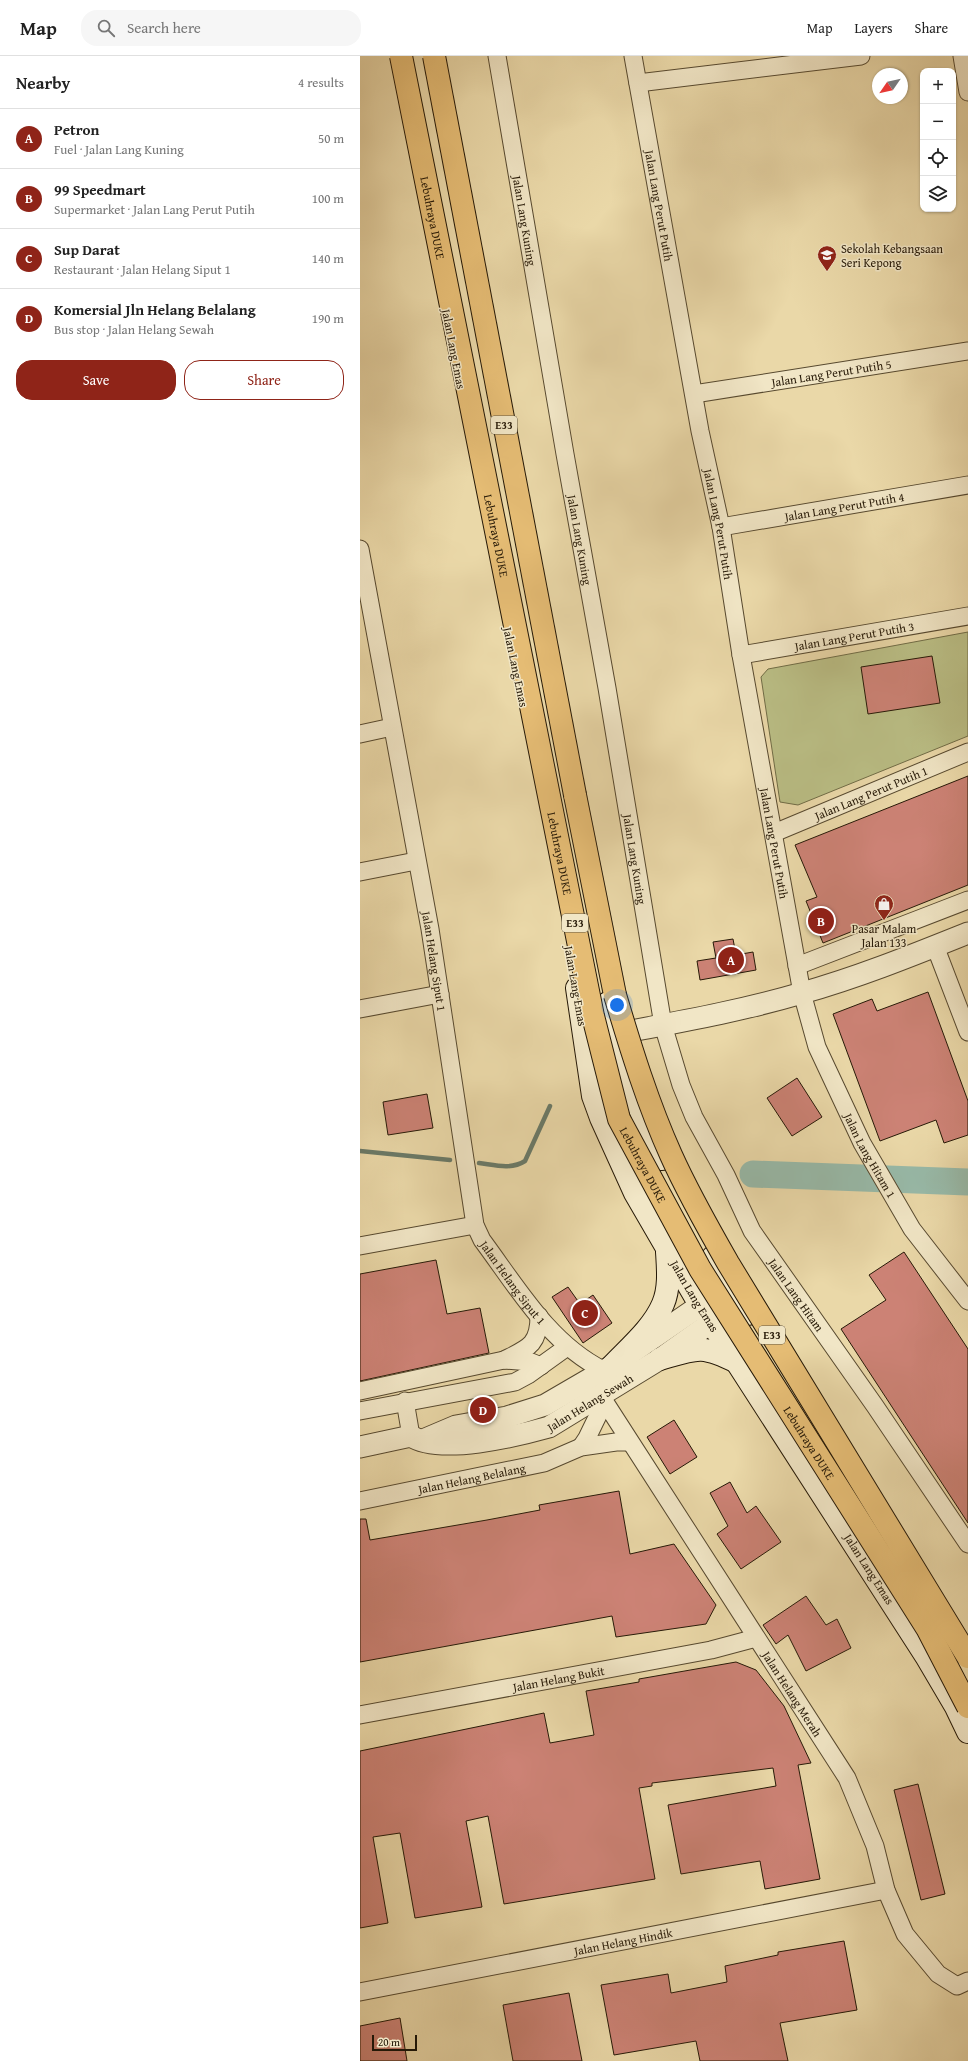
<!DOCTYPE html>
<meta charset="utf-8">
<style>
body{margin:0;font-family:"Gentium Book Plus",serif;background:#f6f6f6;color:#222}
.controls{position:absolute;right:12px;top:12px;display:grid;overflow:hidden;border-radius:8px;box-shadow:0 1px 3px #0004}
.controls button{width:36px;height:36px;display:grid;place-items:center;padding:0;border:0;border-bottom:1px solid #e0e0e0;background:#fff;color:#222;font:20px sans-serif}
.compass{position:absolute;left:512px;top:12px;width:36px;height:36px;border-radius:50%;background:#fff;box-shadow:0 1px 3px #0004;rotate:236deg}
.scale{position:absolute;left:12px;bottom:10px;width:45px;box-sizing:border-box;padding-left:4px;border:2px solid #261907;border-top:0;font-size:11px;line-height:14px;white-space:nowrap;color:#261907;-webkit-text-stroke:3px #f1e6c6;paint-order:stroke}
.you{position:absolute;left:257px;top:949px;width:14px;height:14px;margin:-10px;border:3px solid #fff;border-radius:50%;background:#1a73e8;box-shadow:0 0 0 6px #1a73e833}
.badge{display:grid;place-items:center;width:26px;height:26px;border-radius:50%;background:#8f2418;color:#fff;font-size:13px;font-weight:700}
.pin{position:absolute;translate:-50% -50%;border:2px solid #fff;box-shadow:0 1px 4px #0006}
.list{margin:0;padding:0;list-style:none}
h2{display:flex;justify-content:space-between;align-items:center;height:52px;margin:0;padding:0 16px;font-size:17px}
h2 small{font-size:13px;font-weight:400;color:#767676}
.list li{display:grid;grid-template-columns:26px 1fr auto;gap:12px;align-items:center;box-sizing:border-box;height:60px;padding:0 16px;border-top:1px solid #e0e0e0}
.list b{display:block;font-size:15px;white-space:nowrap}
.list p{margin:0;font-size:13px;white-space:nowrap;color:#767676}
.list em{font-size:13px;font-style:normal;color:#767676}
.actions{display:flex;gap:8px;padding:12px 16px}
.actions a{flex:1;padding:9px 0;border:1px solid #8f2418;border-radius:16px;text-align:center;font-size:14px;color:#8f2418}
.actions .main{background:#8f2418;color:#fff}
.icon{flex:none;width:22px;height:22px;fill:none;stroke:currentColor;stroke-width:2;stroke-linecap:round;stroke-linejoin:round}
.map{position:relative;flex:none;width:608px;height:2005px;overflow:hidden}
header{display:flex;align-items:center;gap:24px;box-sizing:border-box;height:56px;padding:0 20px;background:#fff;border-bottom:1px solid #e0e0e0}
header strong{font-size:19px}
nav{display:flex;gap:22px;margin-inline-start:auto;font-size:14px}
.search{width:280px;height:36px;background:#f6f6f6;display:flex;align-items:center;gap:10px;box-sizing:border-box;padding:0 14px;border-radius:16px;color:#767676;font-size:15px}
main{display:flex}
aside{flex:1;background:#fff}
.map>svg:first-child{display:block}
</style>
<header>
<strong>Map</strong>
<div class="search"><svg class="icon" aria-label="search" viewBox="0 0 24 24"><circle cx="10" cy="10" r="6"/><path d="M15 15l6 6"/></svg>Search here</div>
<nav><a>Map</a><a>Layers</a><a>Share</a></nav>
</header>
<main>
<aside>
<h2>Nearby<small>4 results</small></h2>
<ul class="list">
<li><span class="badge">A</span><div><b>Petron</b><p>Fuel · Jalan Lang Kuning</p></div><em>50 m</em></li>
<li><span class="badge">B</span><div><b>99 Speedmart</b><p>Supermarket · Jalan Lang Perut Putih</p></div><em>100 m</em></li>
<li><span class="badge">C</span><div><b>Sup Darat</b><p>Restaurant · Jalan Helang Siput 1</p></div><em>140 m</em></li>
<li><span class="badge">D</span><div><b>Komersial Jln Helang Belalang</b><p>Bus stop · Jalan Helang Sewah</p></div><em>190 m</em></li>
</ul>
<div class="actions"><a class="main">Save</a><a>Share</a></div>
</aside>
<div class="map">
<svg width="608" height="2005" viewBox="0 0 608 2005">
<rect width="100%" height="100%" fill="#ead8a8"/>
<filter id="stains"><feTurbulence type="fractalNoise" baseFrequency=".005" numOctaves="4"/><feColorMatrix values="0 0 0 0 .2 0 0 0 0 .09 0 0 0 0 .02 0 0 0 .5 -.17"/></filter>
<radialGradient id="worn" r=".72"><stop offset=".6" stop-color="#630" stop-opacity="0"/><stop offset="1" stop-color="#630" stop-opacity=".3"/></radialGradient>
<path fill="#babe85" stroke="#706c46" d="M608,576V680L438,749L420,746L401,621L408,613Z"/>
<g fill="none" stroke-linecap="round" stroke-linejoin="round">
<path stroke="#6a7a68" stroke-width="4.5" d="M0,1095L90,1104
M119,1107C135,1109 151,1114 165,1105L190,1050"/>
<path stroke="#98baa9" stroke-width="27" d="M393,1118L608,1126"/>
</g>
<path fill="#cc8275" stroke="#261907" d="M572,600L580,647L508,658L501,611Z
M608,720V829L463,887L446,845L457,841L435,789Z
M373,883L376,899L393,896L396,914L340,924L337,905L356,902L353,886Z
M568,936L608,1045V1079L584,1087L576,1064L520,1085L473,958L512,943L517,955Z
M437,1022L462,1061L432,1080L407,1042Z
M67,1038L73,1072L28,1079L23,1046Z
M544,1196L608,1293V1467L481,1273L526,1244L509,1219Z
M76,1204L87,1258L120,1252L129,1297L0,1325V1218Z
M208,1231L220,1248L233,1239L252,1267L223,1287L192,1241Z
M314,1364L337,1401L310,1418L287,1381Z
M370,1426L387,1457L396,1450L421,1486L381,1513L357,1478L368,1470L350,1437Z
M259,1435L270,1498L314,1488L356,1549L346,1568L256,1581L252,1560L0,1606V1463H6L10,1484L127,1464L180,1454L179,1449Z
M446,1540L466,1569L477,1563L491,1592L446,1615L428,1579L416,1588L403,1569Z
M376,1606L396,1614L424,1650L451,1707L438,1709L460,1823L405,1833L400,1805L321,1818L308,1749L416,1730L413,1712L292,1727V1730L279,1732L295,1823L229,1834L144,1848L128,1760L106,1765L122,1851L55,1862L40,1777L13,1781L28,1867L0,1872V1695L184,1657L190,1687L234,1679L226,1635L279,1626V1623Z
M558,1728L585,1838L561,1844L534,1734Z
M484,1885L497,1954L420,1967L428,2005H340L336,1985L254,1999L241,1929L308,1918L311,1937L367,1926L365,1910L418,1899V1896Z
M209,1937L222,2005H153L143,1949Z
M40,1962L47,2005H0V1970Z"/>
<g fill="none" stroke-linecap="round" stroke-linejoin="round">
<defs>
<g id="minor">
<path id="s1" d="M137,0L205,398L247,632L303,969L321,1029L334,1061L366,1119L392,1175L515,1350L608,1488"/>
<path id="s2" d="M273,0L340,375L361,471L381,599L442,937L457,991L502,1087L552,1173L608,1245"/>
<path d="M602,0L608,36"/>
<path d="M278,27L501,0"/>
<path id="s3" d="M334,338L608,295"/>
<path id="s4" d="M361,471L608,429"/>
<path id="s5" d="M0,493L70,873L115,1169L122,1184C157,1231 189,1287 243,1314"/>
<path id="s6" d="M381,599L608,560"/>
<path d="M0,678L32,671"/>
<path id="s7" d="M414,777L608,696"/>
<path d="M0,816L56,805"/>
<path d="M575,890L608,976"/>
<path d="M437,910L608,844"/>
<path d="M0,953L80,938"/>
<path d="M0,1190L115,1169"/>
<path d="M144,1304C168,1292 179,1289 179,1260"/>
<path d="M0,1335L144,1304L171,1306L181,1310"/>
<path id="s8" d="M241,1340L487,1722L515,1790L526,1834L545,1878L578,1918L597,1930L608,1925"/>
<path d="M45,1345L51,1380"/>
<path d="M0,1355L155,1326L168,1319L207,1291"/>
<path d="M221,1391L227,1382L244,1347"/>
<path id="s9" d="M0,1445L184,1407L221,1391L256,1386H269"/>
<path id="s10" d="M0,1659L351,1594L396,1582"/>
<path id="s11" d="M0,1936L526,1834"/>
</g>
<g id="tertiary">
<path d="M255,978C318,966 381,955 442,937C499,921 553,899 608,877"/>
<path d="M63,1384L96,1370L147,1361L185,1349L252,1310L354,1240"/>
<path id="s12" d="M0,1391L51,1380C79,1399 157,1380 189,1371L300,1303L366,1256"/>
</g>
<g id="secondary">
<path id="s13" d="M217,932L233,1040L241,1062L275,1137L340,1249L566,1600L596,1651L608,1676"/>
<path d="M248,947C260,1001 277,1053 302,1103"/>
<path d="M353,1201L369,1230L388,1258"/>
<path d="M300,1303C337,1292 341,1288 377,1306"/>
<path d="M252,1310C269,1292 293,1272 303,1248C310,1232 308,1212 307,1196"/>
</g>
<path id="motorway" d="M215,739L255,939"/>
</defs>
<use href="#minor" stroke="#57492f" stroke-width="19"/>
<use href="#tertiary" stroke="#57492f" stroke-width="23"/>
<use href="#secondary" stroke="#261907" stroke-width="24"/>
<use href="#motorway" stroke="#261907" stroke-width="24"/>
<use href="#minor" stroke="#f1e6c6" stroke-width="17"/>
<use href="#tertiary" stroke="#f1e6c6" stroke-width="21"/>
<use href="#secondary" stroke="#f1e6c6" stroke-width="22"/>
<use href="#motorway" stroke="#e5bc74" stroke-width="22"/>
<defs>
<g id="motorway-bridge">
<path id="s14" d="M41,0L233,960L259,1063L340,1213L567,1572L608,1651"/>
<path d="M74,0L215,739"/>
<path d="M255,939C271,993 288,1048 311,1099C328,1137 348,1172 368,1207L608,1601"/>
</g>
</defs>
<use href="#motorway-bridge" stroke="#261907" stroke-width="24" stroke-linecap="butt"/>
<use href="#motorway-bridge" stroke="#e5bc74" stroke-width="22"/>
</g>
<defs>
<symbol id="school-pin" viewBox="-11 -11 22 30"><path d="M0 17L-7.5 6A9.5 9.5 0 1 1 7.5 6Z" fill="#8f2418" stroke="#f1e6c6"/><path d="M0-5L7-2L0 1L-7-2ZM-4 1L0 2.5L4 1V4Q0 6-4 4Z" fill="#fff"/></symbol>
<symbol id="shop-pin" viewBox="-11 -11 22 30"><path d="M0 17L-7.5 6A9.5 9.5 0 1 1 7.5 6Z" fill="#8f2418" stroke="#f1e6c6"/><path d="M-5-2.5h2.3a2.7 3.5 0 0 1 5.4 0H5L5.5 6h-11ZM-1.5-2.5h3a1.5 2.3 0 0 0-3 0Z" fill="#fff"/></symbol>
</defs>
<g fill-rule="evenodd">
<use href="#school-pin" x="456" y="188" width="22" height="30"/>
<use href="#shop-pin" x="513" y="837" width="22" height="30"/>
</g>
<g text-anchor="middle" dominant-baseline="central" stroke-width="3" stroke-linejoin="round" paint-order="stroke">
<g fill="#f1e6c6" stroke="#635640" stroke-width="1">
<rect x="131" y="360" width="26" height="18" rx="3"/>
<rect x="202" y="858" width="26" height="18" rx="3"/>
<rect x="399" y="1270" width="26" height="18" rx="3"/>
</g>
<g font-size="11" font-weight="bold" fill="#261907">
<text x="144" y="369">E33</text>
<text x="215" y="867">E33</text>
<text x="412" y="1279">E33</text>
</g>
<g font-size="12" fill="#261907" stroke="#f1e6c6">
<text stroke="none"><textPath href="#s2" startOffset="152">Jalan Lang Perut Putih</textPath></text>
<text stroke="none"><textPath href="#s14" startOffset="165">Lebuhraya DUKE</textPath></text>
<text stroke="none"><textPath href="#s1" startOffset="167">Jalan Lang Kuning</textPath></text>
<text transform="translate(94 293) rotate(79)">Jalan Lang Emas</text>
<text stroke="none"><textPath href="#s3" startOffset="139">Jalan Lang Perut Putih 5</textPath></text>
<text stroke="none"><textPath href="#s4" startOffset="125">Jalan Lang Perut Putih 4</textPath></text>
<text stroke="none"><textPath href="#s2" startOffset="476">Jalan Lang Perut Putih</textPath></text>
<text stroke="none"><textPath href="#s14" startOffset="489">Lebuhraya DUKE</textPath></text>
<text stroke="none"><textPath href="#s1" startOffset="491">Jalan Lang Kuning</textPath></text>
<text stroke="none"><textPath href="#s6" startOffset="115">Jalan Lang Perut Putih 3</textPath></text>
<text transform="translate(156 611) rotate(78)">Jalan Lang Emas</text>
<text stroke="none"><textPath href="#s7" startOffset="105">Jalan Lang Perut Putih 1</textPath></text>
<text stroke="none"><textPath href="#s2" startOffset="800">Jalan Lang Perut Putih</textPath></text>
<text stroke="none"><textPath href="#s14" startOffset="813">Lebuhraya DUKE</textPath></text>
<text stroke="none"><textPath href="#s1" startOffset="815">Jalan Lang Kuning</textPath></text>
<text stroke="none"><textPath href="#s5" startOffset="419">Jalan Helang Siput 1</textPath></text>
<text transform="translate(216 930) rotate(80)">Jalan Lang Emas</text>
<text stroke="none"><textPath href="#s2" startOffset="1129">Jalan Lang Hitam 1</textPath></text>
<text stroke="none"><textPath href="#s14" startOffset="1137">Lebuhraya DUKE</textPath></text>
<text stroke="none"><textPath href="#s5" startOffset="755">Jalan Helang Siput 1</textPath></text>
<text stroke="none"><textPath href="#s1" startOffset="1286">Jalan Lang Hitam</textPath></text>
<text stroke="none"><textPath href="#s13" startOffset="334">Jalan Lang Emas</textPath></text>
<text stroke="none"><textPath href="#s12" startOffset="241">Jalan Helang Sewah</textPath></text>
<text stroke="none"><textPath href="#s14" startOffset="1461">Lebuhraya DUKE</textPath></text>
<text stroke="none"><textPath href="#s9" startOffset="114">Jalan Helang Belalang</textPath></text>
<text stroke="none"><textPath href="#s13" startOffset="658">Jalan Lang Emas</textPath></text>
<text stroke="none"><textPath href="#s10" startOffset="202">Jalan Helang Bukit</textPath></text>
<text stroke="none"><textPath href="#s8" startOffset="354">Jalan Helang Merah</textPath></text>
<text stroke="none"><textPath href="#s11" startOffset="268">Jalan Helang Hindik</textPath></text>
</g>
<g font-size="12" fill="#261907" stroke="#f1e6c6" text-anchor="start">
<text x="481" y="192">Sekolah Kebangsaan<tspan x="481" dy="14">Seri Kepong</tspan></text>
<text x="524" y="872" text-anchor="middle">Pasar Malam<tspan x="524" dy="14">Jalan 133</tspan></text>
</g>
</g>
<rect width="100%" height="100%" filter="url(#stains)"/>
<rect width="100%" height="100%" fill="url(#worn)"/>
</svg>
<div class="controls">
<button>+</button>
<button>−</button>
<button><svg class="icon" aria-label="locate" viewBox="0 0 24 24"><circle cx="12" cy="12" r="6"/><path d="M12 2v4M12 18v4M2 12h4M18 12h4"/></svg></button>
<button><svg class="icon" aria-label="layers" viewBox="0 0 24 24"><path d="M12 4l9 5-9 5-9-5zM3 14l9 5 9-5"/></svg></button>
</div>
<svg class="compass" viewBox="-18 -18 36 36"><path d="M0-13l5 13h-10z" fill="#e53935"/><path d="M0 13l5-13h-10z" fill="#767676"/></svg>
<div class="scale">20 m</div>
<div class="you"></div>
<div class="pin badge" style="left:371px;top:904px">A</div>
<div class="pin badge" style="left:461px;top:865px">B</div>
<div class="pin badge" style="left:225px;top:1257px">C</div>
<div class="pin badge" style="left:123px;top:1354px">D</div>
</div>
</main>
